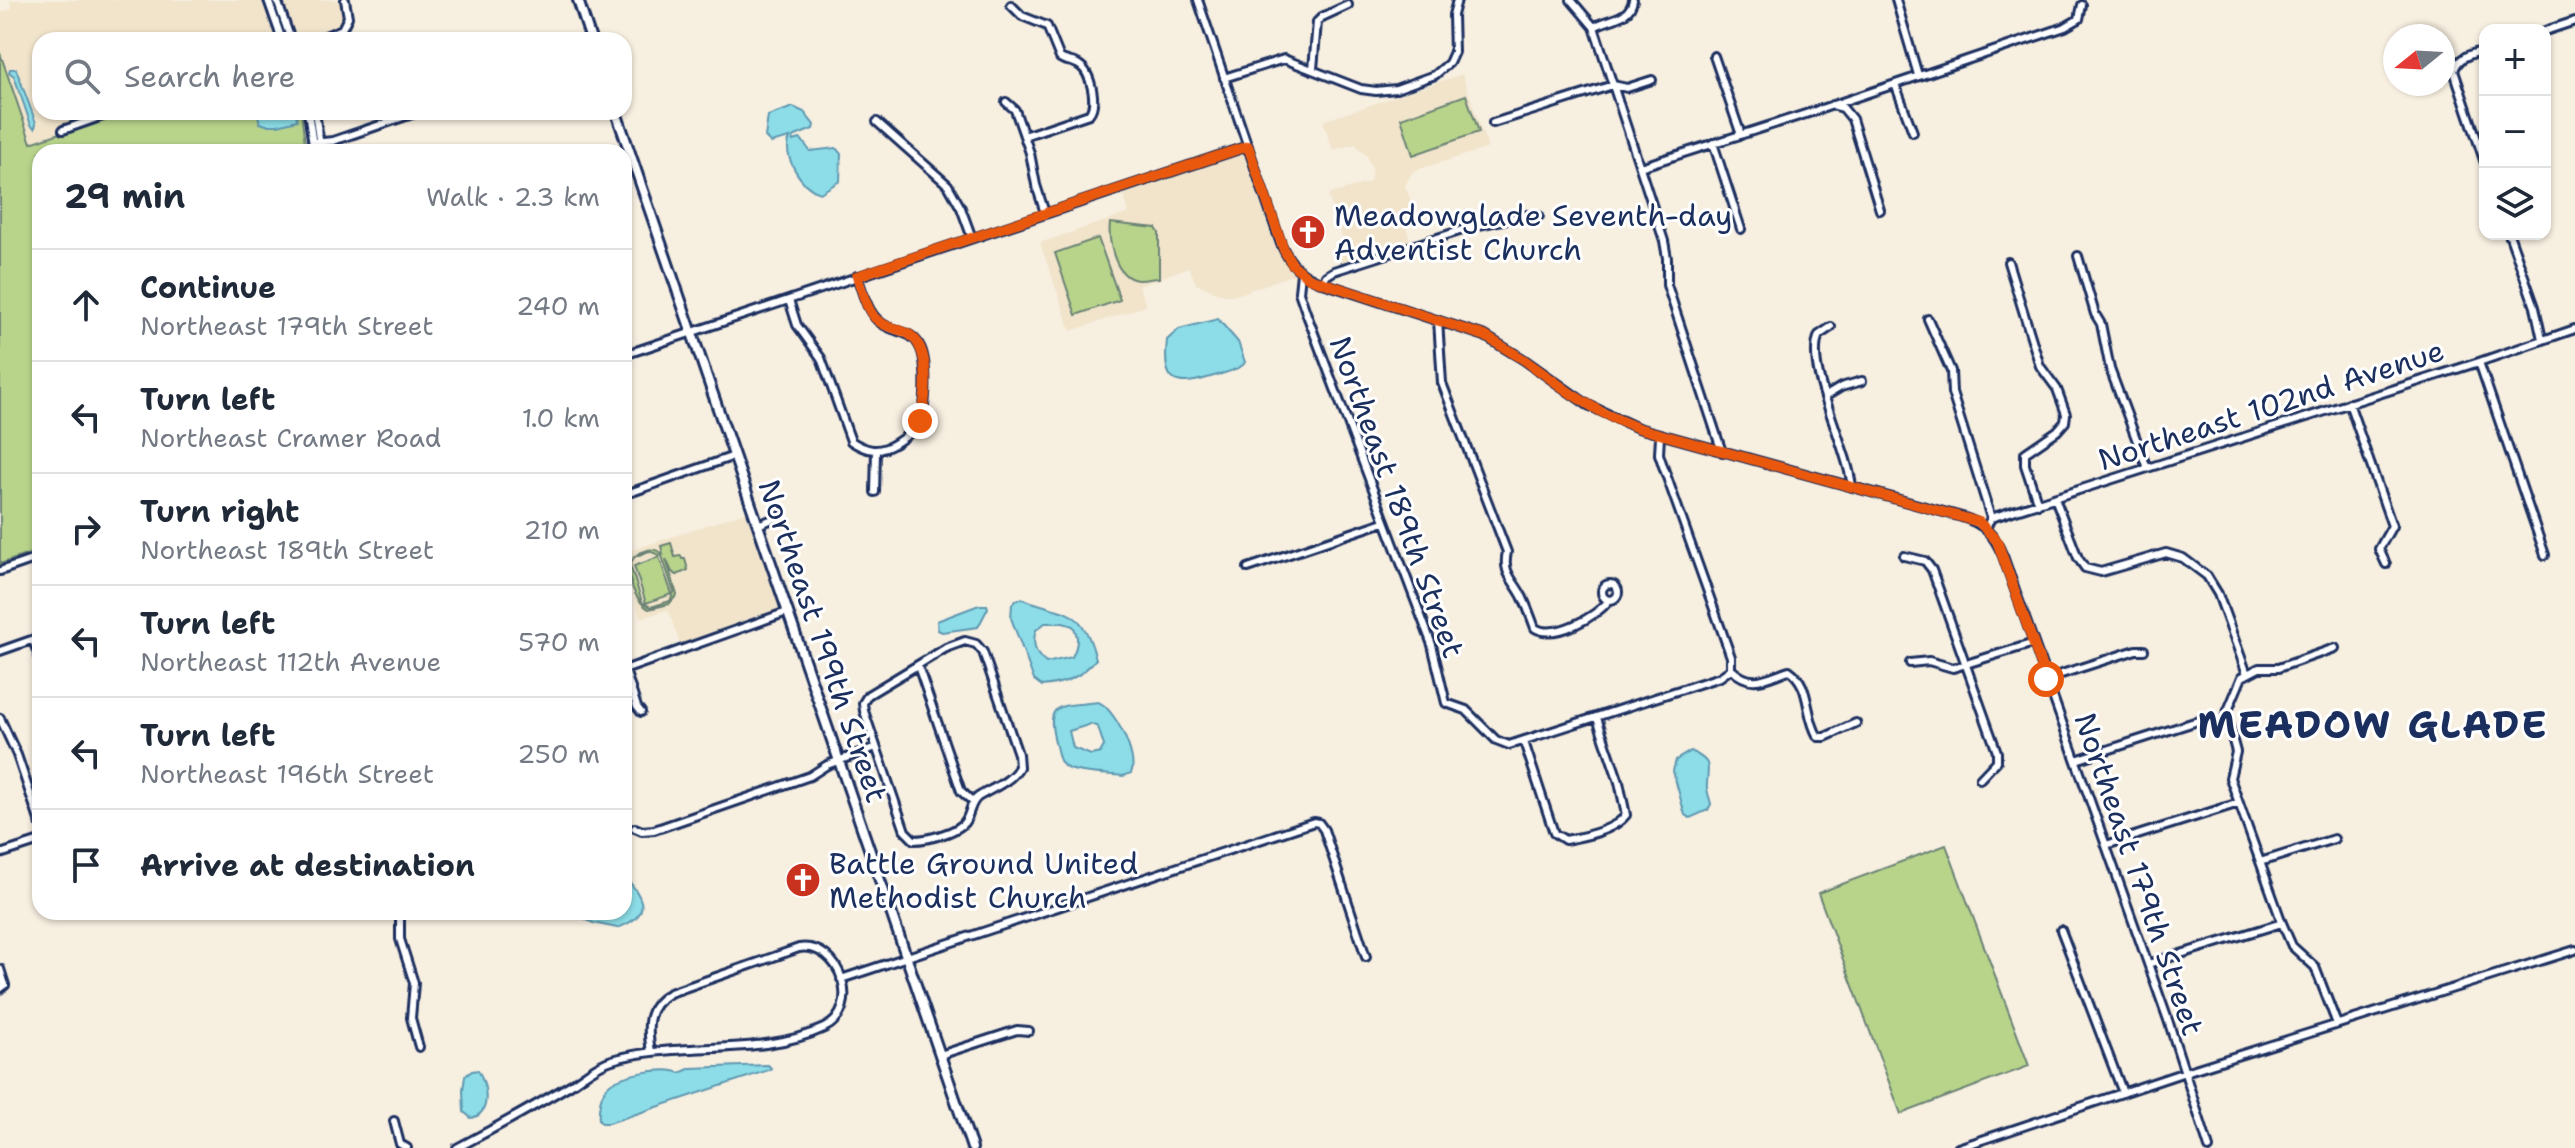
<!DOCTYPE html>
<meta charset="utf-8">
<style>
body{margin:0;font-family:"Shantell Sans",sans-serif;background:#f2f2f3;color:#1f2937}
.controls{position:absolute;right:24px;top:24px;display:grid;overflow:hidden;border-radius:16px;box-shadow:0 2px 6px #0004}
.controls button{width:72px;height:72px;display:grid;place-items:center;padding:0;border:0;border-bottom:2px solid #e0e1e3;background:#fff;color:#1f2937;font:40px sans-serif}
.compass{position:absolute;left:2383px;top:24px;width:72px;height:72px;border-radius:50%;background:#fff;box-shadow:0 2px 6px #0004;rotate:252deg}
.stop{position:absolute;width:24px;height:24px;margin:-18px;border:6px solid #ea580c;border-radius:50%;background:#fff}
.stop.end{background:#ea580c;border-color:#fff;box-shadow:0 2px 8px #0008}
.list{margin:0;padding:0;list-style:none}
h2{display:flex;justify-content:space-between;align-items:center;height:104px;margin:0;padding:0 32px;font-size:34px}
h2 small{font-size:26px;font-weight:400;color:#747a83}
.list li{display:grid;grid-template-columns:52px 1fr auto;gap:24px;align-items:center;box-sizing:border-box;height:112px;padding:0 32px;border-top:2px solid #e0e1e3}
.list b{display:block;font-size:30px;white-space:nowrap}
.list p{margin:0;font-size:26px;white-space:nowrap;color:#747a83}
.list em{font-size:26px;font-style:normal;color:#747a83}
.icon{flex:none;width:44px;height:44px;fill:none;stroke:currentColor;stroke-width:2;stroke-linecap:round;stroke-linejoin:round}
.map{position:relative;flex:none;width:2575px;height:1148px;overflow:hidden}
.search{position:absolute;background:#fff;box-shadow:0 2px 6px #0004;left:32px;top:32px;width:600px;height:88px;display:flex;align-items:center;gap:20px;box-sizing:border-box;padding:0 28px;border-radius:24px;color:#747a83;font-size:30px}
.panel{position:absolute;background:#fff;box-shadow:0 2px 6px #0004;left:32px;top:144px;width:600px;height:776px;border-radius:24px}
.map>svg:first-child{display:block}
</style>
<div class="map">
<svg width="2575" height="1148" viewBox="0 0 2575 1148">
<rect width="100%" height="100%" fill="#f7efe0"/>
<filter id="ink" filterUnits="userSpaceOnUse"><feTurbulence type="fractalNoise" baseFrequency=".0125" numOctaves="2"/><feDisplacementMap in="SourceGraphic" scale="16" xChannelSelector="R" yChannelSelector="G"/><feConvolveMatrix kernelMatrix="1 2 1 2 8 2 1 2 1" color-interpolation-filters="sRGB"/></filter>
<g filter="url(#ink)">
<path fill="#f1e4cb" d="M10,0H262L277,40H40V112H122L31,144L0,53V13L12,9Z
M280,0H351L354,19L348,31L332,40H293Z
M1462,74L1488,148L1413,171L1405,185L1418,220L1405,224L1412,245L1343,266L1336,246L1344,242L1328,195L1370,182L1372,169L1367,156L1355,144L1333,150L1323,121Z
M1244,150L1247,152L1281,250L1294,274L1237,295H1225L1196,284L1189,267L1139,286L1146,306L1071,331L1040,243L1129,213L1122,190Z
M751,510L784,609L680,644L668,610L641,618L624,567V553Z"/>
<path fill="#b8d48b" stroke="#6a8274" stroke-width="2" fill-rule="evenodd" d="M0,53L31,143L121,112H301L306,152H40V550L0,564Z
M1466,95L1479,132L1413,155L1401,118Z
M1110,223L1156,228L1159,233V278C1150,278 1141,282 1133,279C1114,273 1108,240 1110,223Z
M1098,238L1120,300L1076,315L1055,253Z
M671,543L675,557L681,556L682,559H685L688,570L677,575L672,572L666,559L677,595L669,604L649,609C632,600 617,558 645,551C653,548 657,550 663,554L661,546ZM649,551L662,556L674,592L670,601L651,607L642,602L630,565L634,557Z
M659,557L672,594L646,603L634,566Z
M1946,845L2029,1066L1901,1114L1818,893Z"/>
<path fill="#8cdde7" stroke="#5f97b0" stroke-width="2" fill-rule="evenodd" d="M16,69L36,123L35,128L31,125L14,76L9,72L10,69Z
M793,107L804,112L814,125L813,129L793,137V141L801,139L810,151L836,148L841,154L840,181L820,193C801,187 782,156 790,138L771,143L765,137L768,116Z
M257,112H296L297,120L278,125H266L260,123Z
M1218,319L1238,342L1245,362L1243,365C1235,371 1224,373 1214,376C1175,388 1162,385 1167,340L1179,329Z
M1023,599C1069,616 1082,606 1096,659C1081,677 1065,684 1042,686L1034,680L1011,618L1012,604L1016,600ZM1063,623L1073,626C1079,637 1078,645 1072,657L1046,663C1035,655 1032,643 1036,630L1045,623Z
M979,605H987L988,608L978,627L942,632L938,630L937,621Z
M1098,702C1114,707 1139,758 1131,773L1123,776C1109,774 1079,774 1067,768C1059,764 1058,754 1056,746C1044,700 1058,707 1098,702ZM1091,724L1098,727L1104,746L1100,753L1091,755L1073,748L1069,731Z
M1691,751C1712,762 1708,764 1707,784C1706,790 1710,799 1711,804L1708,810L1690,818L1685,815L1673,771L1676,760Z
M624,876C645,898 652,916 617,928L593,923L585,919L580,912H624Z
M768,1065L771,1068L769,1070L609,1123H602L599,1121C598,1110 600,1091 610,1084C623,1074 667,1066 680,1073L691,1068Z
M478,1070C487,1085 492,1114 471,1118L464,1112L463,1090L465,1076L472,1071Z"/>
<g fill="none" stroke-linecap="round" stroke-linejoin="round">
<defs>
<path id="minor" d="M268,0L282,40
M277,0L291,40
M1198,0L1281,244C1290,265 1302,275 1323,283L1485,336L1523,359L1588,405L1638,428L1962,517C1985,524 1994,535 2003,556L2168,1020L2209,1148
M1571,0L1594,27L1664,241L1667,258V285L1722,452
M1896,0L1918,75
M1011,5L1022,16L1047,26L1060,58C1066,62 1073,61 1079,65C1091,72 1098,104 1089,114L1024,136
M1594,27C1608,18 1630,20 1633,0
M2545,31L2575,21
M316,40L342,29L348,17L345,0
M2485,50C2472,54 2458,56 2454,71L2485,163
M1714,56L1741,135
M1313,69L1317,22L1322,17L1348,5
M1224,78L1284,59L1361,89L1376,91L1396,89L1435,75L1449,63L1454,52L1453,15L1457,0
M1895,84L1913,132
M1006,102L1015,110L1030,153L1036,185L1045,213
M1832,105L1843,108L1852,119L1880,210
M308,112L314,152
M315,112L321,152
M877,122L948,185L961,208L972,238
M1493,123L1613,85L1627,88L1652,80
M63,130L114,112
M313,143L333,141L418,112
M1713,143L1741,229
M1640,167L1818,110L2065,27L2079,19L2082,5
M2509,234L2535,307L2542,339
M2078,256L2095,314L2101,324L2110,369L2147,468
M2008,262L2040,366L2057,389L2066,414L2065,422L2057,431L2025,453V465L2038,504
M1301,273L1299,292L1307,315L1432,645L1446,703L1466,710L1496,740L1509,745L1720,677L1731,669
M1323,283L1326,276L1334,271L1475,226L1527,215L1539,216
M789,300L797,325L821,358L851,441C866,451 879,454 896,443C904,438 913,432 919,423C927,409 928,359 919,345C912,332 900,333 888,327C868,319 864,295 857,276
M1928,319L1951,371L1952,393L1991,518
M1438,320L1442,383L1507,552C1502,573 1513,579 1522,596C1527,606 1531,617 1535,628C1554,640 1597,617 1609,600
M1831,327L1819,335C1804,368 1848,446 1852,487
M624,355L1248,146
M2479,362L2545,555
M1826,396L1841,387L1862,381
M2349,403L2392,526L2379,549L2386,564
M1660,436L1659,454L1663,466L1731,657V669
M632,492L734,456
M875,492L876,451
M2055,498L2078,558L2085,568L2101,572L2166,553L2183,558L2207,576L2218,594L2247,674
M758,525L780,516
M1986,528L1991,518L2479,362L2575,329
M1904,556L1925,561L1932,570L1997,752V761L1980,779
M1248,568L1384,522
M0,571L40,557
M1602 592a8 8 0 1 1 16 0a8 8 0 1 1-16 0Z
M33,640L40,659
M965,641L976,644L983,652L1018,754L1019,767C1011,782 992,788 978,797C970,803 971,812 966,820C960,832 927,840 914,840L905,831L864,711L863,703L868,695L946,648Z
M2335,648L2278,668H2259L2242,677L2226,715L2236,752L2230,778L2282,923L2292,946L2315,967L2337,1024
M0,651L40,637
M1910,663L1929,661L1953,668L2034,643
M918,666L961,791L973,802
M1731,669C1752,689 1765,678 1789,670C1812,686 1804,714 1818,737H1825L1856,723
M624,670L787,612
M625,670L637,707L641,712
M2046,679L2136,650H2144
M0,718L17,755L40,823
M1524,742L1554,833L1565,840C1583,837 1614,831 1626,815L1619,782L1597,718
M2076,760L2207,718
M635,828L642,831L654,830L810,776L827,765L876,747
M2106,845L2239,803
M0,854L40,841
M2260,862L2334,839
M400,912V939L414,983L411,1018L419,1047
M2061,930L2123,1093
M2148,964L2282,923
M0,969L5,985L0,989
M841,979L1314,822L1319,823L1324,830L1366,957
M940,1055L1017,1030L1029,1031
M394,1121L400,1144L407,1148
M457,1148C495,1128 533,1107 570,1085C583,1077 597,1064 612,1060C680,1040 760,1058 824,1028C863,1010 841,942 799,948L670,993C645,1007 647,1027 651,1052
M1958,1148L2185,1072L2575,950"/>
<path id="major" d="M578,0L591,40
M616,112L972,1148"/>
</defs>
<use href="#minor" stroke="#1b2f5e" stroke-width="12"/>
<use href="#major" stroke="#1b2f5e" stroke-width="14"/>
<use href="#minor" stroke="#fff" stroke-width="6"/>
<use href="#major" stroke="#fff" stroke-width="8"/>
</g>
</g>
<g fill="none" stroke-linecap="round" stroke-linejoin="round" filter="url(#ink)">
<path stroke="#ea580c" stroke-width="10" d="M920,421C927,398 932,346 907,333C895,327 884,328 874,317C865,306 862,290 857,276L1248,146L1284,250L1292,264L1309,278L1485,336L1523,359L1573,395L1603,413L1638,428L1979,522L1997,541L2046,679"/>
</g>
<defs>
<symbol id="church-disc" viewBox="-11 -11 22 22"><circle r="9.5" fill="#c8321e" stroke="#fff"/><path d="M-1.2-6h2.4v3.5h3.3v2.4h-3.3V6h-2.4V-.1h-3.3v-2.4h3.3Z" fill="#fff"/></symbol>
</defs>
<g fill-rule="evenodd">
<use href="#church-disc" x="1288" y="212" width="40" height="40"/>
<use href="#church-disc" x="783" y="860" width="40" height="40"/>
</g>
<g text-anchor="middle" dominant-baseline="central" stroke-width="6" stroke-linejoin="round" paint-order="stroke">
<g font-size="30" fill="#1b2f5e" stroke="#fff" text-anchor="start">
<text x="1334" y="215">Meadowglade Seventh-day<tspan x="1334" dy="34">Adventist Church</tspan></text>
<text x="829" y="863">Battle Ground United<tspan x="829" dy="34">Methodist Church</tspan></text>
</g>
<g font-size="30" fill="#1b2f5e" stroke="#fff">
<text transform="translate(2271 405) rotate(-18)">Northeast 102nd Avenue</text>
<text transform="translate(1397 497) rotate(70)">Northeast 189th Street</text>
<text transform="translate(823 641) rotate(71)">Northeast 199th Street</text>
<text transform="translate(2139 874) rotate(71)">Northeast 179th Street</text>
</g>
<g font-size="38" font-weight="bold" letter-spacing="2" fill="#1b2f5e" stroke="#fff">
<text x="2373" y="724">MEADOW GLADE</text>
</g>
</g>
</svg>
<div class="controls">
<button>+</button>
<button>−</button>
<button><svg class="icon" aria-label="layers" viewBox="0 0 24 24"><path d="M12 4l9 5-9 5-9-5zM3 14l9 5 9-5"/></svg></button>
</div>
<svg class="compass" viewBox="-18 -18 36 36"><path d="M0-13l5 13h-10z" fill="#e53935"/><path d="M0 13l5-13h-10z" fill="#747a83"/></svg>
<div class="stop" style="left:2046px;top:679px"></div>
<div class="stop end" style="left:920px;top:421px"></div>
<div class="search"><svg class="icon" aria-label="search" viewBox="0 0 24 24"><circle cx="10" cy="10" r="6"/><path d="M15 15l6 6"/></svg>Search here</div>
<section class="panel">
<h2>29 min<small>Walk · 2.3 km</small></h2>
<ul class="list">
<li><svg class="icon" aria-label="ahead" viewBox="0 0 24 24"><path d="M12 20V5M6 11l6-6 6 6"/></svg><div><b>Continue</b><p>Northeast 179th Street</p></div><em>240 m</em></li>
<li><svg class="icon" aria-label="left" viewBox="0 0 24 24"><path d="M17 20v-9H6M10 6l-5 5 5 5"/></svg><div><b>Turn left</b><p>Northeast Cramer Road</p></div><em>1.0 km</em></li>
<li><svg class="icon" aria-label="right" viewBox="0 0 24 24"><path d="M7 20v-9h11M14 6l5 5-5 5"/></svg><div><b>Turn right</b><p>Northeast 189th Street</p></div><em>210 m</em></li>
<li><svg class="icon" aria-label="left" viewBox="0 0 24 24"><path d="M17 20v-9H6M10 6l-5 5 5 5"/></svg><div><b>Turn left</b><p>Northeast 112th Avenue</p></div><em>570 m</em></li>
<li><svg class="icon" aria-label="left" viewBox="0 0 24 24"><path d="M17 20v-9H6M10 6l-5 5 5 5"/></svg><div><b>Turn left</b><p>Northeast 196th Street</p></div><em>250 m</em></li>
<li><svg class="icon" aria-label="arrive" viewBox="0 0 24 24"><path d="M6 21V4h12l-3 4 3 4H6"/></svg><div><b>Arrive at destination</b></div></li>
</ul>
</section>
</div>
